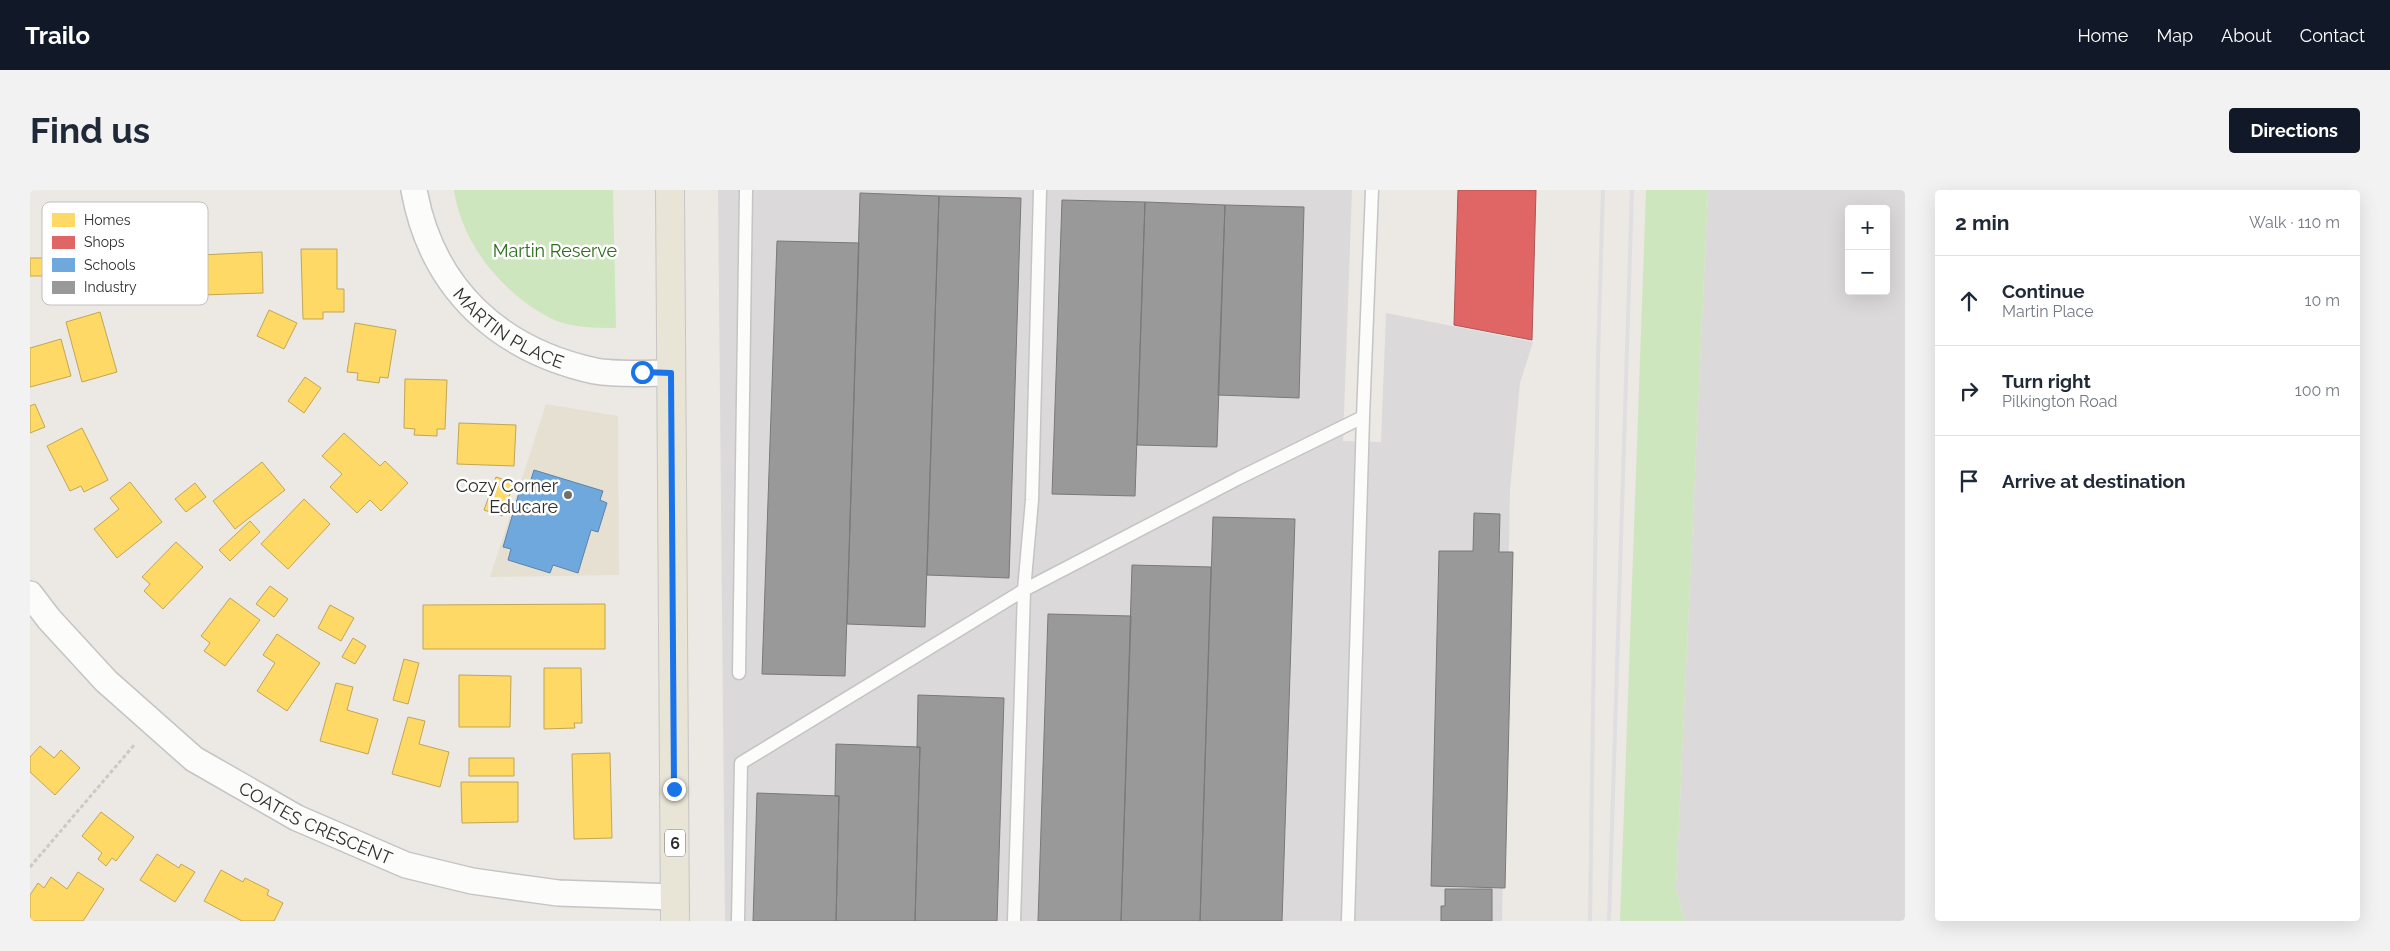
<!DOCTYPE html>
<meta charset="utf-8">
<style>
body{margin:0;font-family:Raleway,sans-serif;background:#f2f2f3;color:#1f2937}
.controls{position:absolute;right:15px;top:15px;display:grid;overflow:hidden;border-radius:5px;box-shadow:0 5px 20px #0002}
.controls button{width:45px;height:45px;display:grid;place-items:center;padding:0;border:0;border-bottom:1px solid #e0e1e3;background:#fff;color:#1f2937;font:25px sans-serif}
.stop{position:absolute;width:15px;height:15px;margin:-11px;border:4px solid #1a73e8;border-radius:50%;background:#fff}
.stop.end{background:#1a73e8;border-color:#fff;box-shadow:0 1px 5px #0008}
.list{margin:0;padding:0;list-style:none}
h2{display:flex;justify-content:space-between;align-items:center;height:65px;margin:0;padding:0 20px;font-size:21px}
h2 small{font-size:16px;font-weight:400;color:#747a83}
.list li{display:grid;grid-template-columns:32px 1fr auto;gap:15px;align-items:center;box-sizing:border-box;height:90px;padding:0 20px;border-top:1px solid #e0e1e3}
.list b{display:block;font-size:19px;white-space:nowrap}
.list p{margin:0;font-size:16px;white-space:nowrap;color:#747a83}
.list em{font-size:16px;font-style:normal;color:#747a83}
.icon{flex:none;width:28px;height:28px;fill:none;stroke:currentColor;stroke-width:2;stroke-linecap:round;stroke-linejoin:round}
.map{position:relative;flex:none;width:1875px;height:731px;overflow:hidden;border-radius:5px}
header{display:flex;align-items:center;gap:30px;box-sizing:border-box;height:70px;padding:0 25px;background:#111827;color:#fff}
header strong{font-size:24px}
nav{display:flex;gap:28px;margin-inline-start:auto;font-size:18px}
.intro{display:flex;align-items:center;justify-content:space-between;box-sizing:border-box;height:120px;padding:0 30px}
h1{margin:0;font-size:35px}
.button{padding:12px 22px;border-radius:5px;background:#111827;color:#fff;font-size:18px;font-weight:700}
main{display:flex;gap:30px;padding:0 30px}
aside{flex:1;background:#fff;border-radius:5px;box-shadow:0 5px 20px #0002}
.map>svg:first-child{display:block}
</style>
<header>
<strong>Trailo</strong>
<nav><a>Home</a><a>Map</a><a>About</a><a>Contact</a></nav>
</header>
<div class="intro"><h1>Find us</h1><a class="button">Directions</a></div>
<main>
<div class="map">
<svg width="1875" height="731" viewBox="0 0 1875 731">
<rect width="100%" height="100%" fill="#ece8e4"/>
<path fill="#dcd9db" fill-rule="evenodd" d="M688,0H1322L1313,251L1351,252L1356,123L1503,152L1490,193L1480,300L1472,731H695Z
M1678,0H1875V731H1655L1646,699ZM1819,19H1856V101H1819Z"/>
<path fill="#e6e0d3" d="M516,214L588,226L589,385L460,387Z"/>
<path fill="#cee6be" d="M424,0H583L586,138C565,138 542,138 522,129C473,104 432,55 424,0Z
M1616,0H1678L1646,699L1655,731H1590Z"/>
<path fill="#ffd966" stroke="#c0a655" d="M271,59H307V99H314V122H293V129H273Z
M232,62L233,103L172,105L171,65Z
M0,68H14V86H0Z
M239,120L267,133L254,159L227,146Z
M70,122L87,182L52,192L36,132Z
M325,133L366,140L358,188L350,187L349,193L327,190L328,183L317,182Z
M31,149L41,186L0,197V158Z
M275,187L291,198L274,223L258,211Z
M375,189L417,190L415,239H407V246L384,245L385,239L374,238Z
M5,214L15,237L0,243V216Z
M429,233L486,235L484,276L427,274Z
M52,238L78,290L54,302L51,296L40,301L17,256Z
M314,243L350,276L355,271L378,293L351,321L340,310L327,323L300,297L312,284L292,266Z
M232,272L255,300L205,339L183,311Z
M466,287L484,293L472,326L454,320Z
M100,292L132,332L87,368L64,339L89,319L80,308Z
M165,293L176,307L156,322L145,309Z
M274,309L300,334L258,379L231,354Z
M220,331L230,342L200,371L189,360Z
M146,352L173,377L133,419L114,401L120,394L112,387Z
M240,396L258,409L244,427L226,414Z
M200,408L230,430L195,476L174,461L180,453L171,446Z
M575,414V459H393V415Z
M300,415L324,428L311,451L288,438Z
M247,444L290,473L257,521L227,501L245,473L233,465Z
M323,448L336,456L325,474L312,467Z
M374,469L389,473L378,514L363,510Z
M514,478H551L552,533H544L545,538L514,539Z
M429,485L481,486L480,537H429Z
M306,493L323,497L317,520L348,529L338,564L290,551Z
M378,527L395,531L389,554L419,562L410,597L362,584Z
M10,556L24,568L31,560L50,578L25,605L0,582V567Z
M580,563L582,648L544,649L542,564Z
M439,568H484V586H439Z
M431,592H488V632L432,633Z
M71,622L104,647L86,671L82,668L76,676L68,669L72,663L52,646Z
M127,664L149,678L151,674L165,682L145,712L110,690Z
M191,680L213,692L215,688L239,700L237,705L253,713L244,731H212L174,711Z
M48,682L74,699L53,731H0V705L8,693L14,698L21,687L37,699Z"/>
<path fill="#e06666" stroke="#ab5555" d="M1428,0H1506L1502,150L1424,135Z"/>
<path fill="#6fa8dc" stroke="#5c83a8" d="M504,280L573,301L570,310L577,313L568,342L561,340L548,383L523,375L520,383L478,370L481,359L473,357L491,296L498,299Z"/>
<path fill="#999" stroke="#797979" d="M830,3L909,6L895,437L817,434Z
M909,6L991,8L979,388L897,385Z
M1032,10L1115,12L1105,306L1022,304Z
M1115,12L1195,15L1187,257L1107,255Z
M1195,15L1274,17L1269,208L1188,205Z
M747,51L829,53L815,486L732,484Z
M1444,323L1470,324L1469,362H1483L1475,698L1401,696L1409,361H1443Z
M1183,327L1265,329L1252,731H1170Z
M1102,375L1181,377L1170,731H1091Z
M1018,424L1101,426L1091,731H1008Z
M888,505L974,508L967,731H885L890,557L887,558Z
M806,554L890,557L885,731H806L809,606H805Z
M727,603L809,606L806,731H723Z
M1415,699H1462V731H1411V716H1415Z"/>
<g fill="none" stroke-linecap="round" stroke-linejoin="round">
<defs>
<path id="lane" d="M709,483L716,0
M708,731L711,573L994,400L1209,288L1333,227
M984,731L994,400L1002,310L1010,0
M1318,731L1333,227L1342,0"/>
<g id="street">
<path id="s1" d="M384,0C402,99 469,160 565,181C586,185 619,183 641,183"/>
<path id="s2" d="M0,404L19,429L76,491L164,569L267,628L376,675L442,691L528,703L645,707"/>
</g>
<path id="primary" d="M640,0L645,731"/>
</defs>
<use href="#lane" stroke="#c5c4c5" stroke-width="15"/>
<use href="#street" stroke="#c5c4c5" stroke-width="28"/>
<use href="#primary" stroke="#c6c5c4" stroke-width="30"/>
<path stroke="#c9c9c8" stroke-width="3" stroke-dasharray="4 2.5" stroke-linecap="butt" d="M0,677L105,554"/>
<use href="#lane" stroke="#fcfcfb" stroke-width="12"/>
<use href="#street" stroke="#fcfcfb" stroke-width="25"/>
<use href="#primary" stroke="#e8e4d6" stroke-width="28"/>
<path stroke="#dfdfe1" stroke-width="4" d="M1560,731L1568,167L1573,0
M1579,731L1602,0"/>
</g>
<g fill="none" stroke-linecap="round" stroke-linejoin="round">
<path stroke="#1a73e8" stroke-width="6" d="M612,182L641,183L644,599"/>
</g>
<circle fill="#706f6e" stroke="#fff" stroke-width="2" cx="538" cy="305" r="5"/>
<g text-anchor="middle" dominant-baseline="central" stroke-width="5" stroke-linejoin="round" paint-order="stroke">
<rect fill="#fff" stroke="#6d6d6d" stroke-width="1" x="635" y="639.5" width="20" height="27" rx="4"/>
<g font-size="16" font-weight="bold" fill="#2e2e2e">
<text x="645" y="653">6</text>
</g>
<g font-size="18" fill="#2c6e1b" stroke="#fff">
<text x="525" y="60">Martin Reserve</text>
</g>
<g font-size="18" fill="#2e2e2e" stroke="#fff">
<text stroke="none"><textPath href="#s1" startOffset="175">MARTIN PLACE</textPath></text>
<text stroke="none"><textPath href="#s2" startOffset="371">COATES CRESCENT</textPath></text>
</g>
<g font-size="18" fill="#2e2e2e" stroke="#fff" text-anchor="end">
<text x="528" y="295">Cozy Corner<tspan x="528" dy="21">Educare</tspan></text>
</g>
</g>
<rect x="12" y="12" width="166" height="103" rx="8" fill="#fff" stroke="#c0c0c0" stroke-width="1"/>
<rect x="22" y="23" width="23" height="14" fill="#ffd966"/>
<rect x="22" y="46" width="23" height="13" fill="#e06666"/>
<rect x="22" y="68" width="23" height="14" fill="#6fa8dc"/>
<rect x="22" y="91" width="23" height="13" fill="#999"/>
<g font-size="14" fill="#2e2e2e">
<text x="54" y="35">Homes</text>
<text x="54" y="57">Shops</text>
<text x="54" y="80">Schools</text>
<text x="54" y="102">Industry</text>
</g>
</svg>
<div class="controls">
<button>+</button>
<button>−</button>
</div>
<div class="stop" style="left:612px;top:182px"></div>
<div class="stop end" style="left:644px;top:599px"></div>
</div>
<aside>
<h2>2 min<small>Walk · 110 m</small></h2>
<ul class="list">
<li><svg class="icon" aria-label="ahead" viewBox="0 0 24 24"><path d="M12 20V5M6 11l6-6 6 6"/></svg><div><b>Continue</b><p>Martin Place</p></div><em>10 m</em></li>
<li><svg class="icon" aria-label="right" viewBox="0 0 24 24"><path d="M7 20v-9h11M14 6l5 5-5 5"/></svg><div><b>Turn right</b><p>Pilkington Road</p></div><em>100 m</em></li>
<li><svg class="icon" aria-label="arrive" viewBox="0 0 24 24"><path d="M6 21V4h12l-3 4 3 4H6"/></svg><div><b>Arrive at destination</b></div></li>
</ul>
</aside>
</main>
